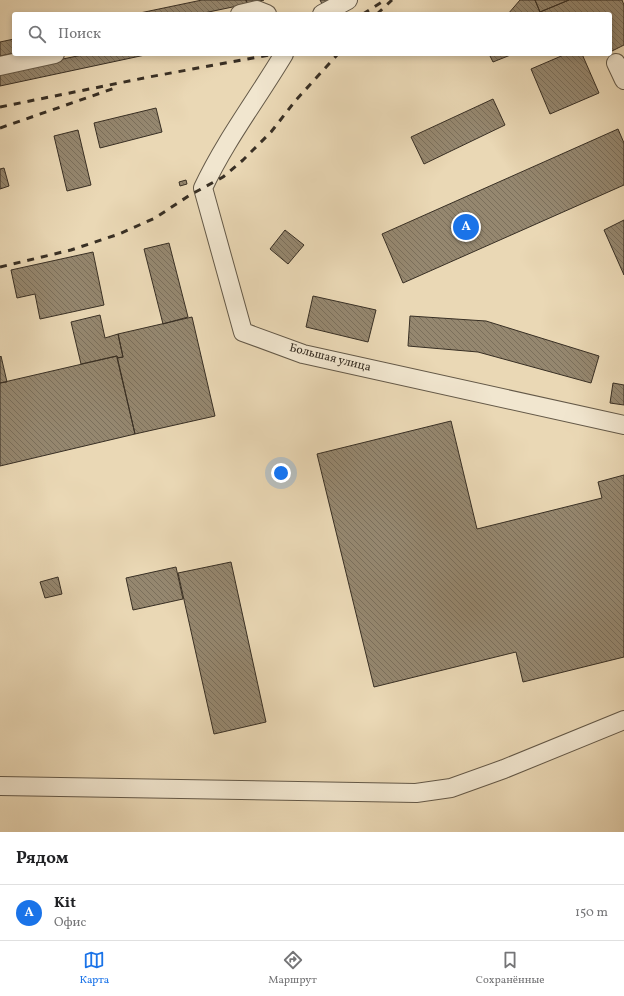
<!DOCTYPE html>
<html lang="ru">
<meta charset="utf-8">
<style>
body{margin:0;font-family:Vollkorn,serif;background:#f2f2f2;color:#202124}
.you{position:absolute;left:281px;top:473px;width:14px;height:14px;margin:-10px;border:3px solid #fff;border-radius:50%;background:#1a73e8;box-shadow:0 0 0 6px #1a73e833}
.badge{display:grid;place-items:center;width:26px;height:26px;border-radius:50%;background:#1a73e8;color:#fff;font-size:13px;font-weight:700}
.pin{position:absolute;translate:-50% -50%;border:2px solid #fff;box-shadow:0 1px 4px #0006}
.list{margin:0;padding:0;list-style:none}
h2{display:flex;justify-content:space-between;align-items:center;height:52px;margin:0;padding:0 16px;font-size:17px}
h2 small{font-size:13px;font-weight:400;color:#757577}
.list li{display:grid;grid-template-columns:26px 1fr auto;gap:12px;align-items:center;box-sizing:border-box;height:56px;padding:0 16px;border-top:1px solid #e0e0e0}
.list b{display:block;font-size:15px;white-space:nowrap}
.list p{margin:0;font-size:13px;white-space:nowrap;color:#757577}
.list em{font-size:13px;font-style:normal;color:#757577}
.icon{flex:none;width:22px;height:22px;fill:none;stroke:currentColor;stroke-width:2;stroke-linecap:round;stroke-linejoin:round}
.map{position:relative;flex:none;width:624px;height:832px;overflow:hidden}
.search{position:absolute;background:#fff;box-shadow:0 2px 6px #0003;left:12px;right:12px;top:12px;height:44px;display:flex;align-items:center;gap:10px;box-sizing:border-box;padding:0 14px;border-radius:4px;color:#757577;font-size:15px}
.sheet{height:108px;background:#fff}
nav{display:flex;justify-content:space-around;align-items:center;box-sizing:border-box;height:56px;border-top:1px solid #e0e0e0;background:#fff;font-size:11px;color:#757577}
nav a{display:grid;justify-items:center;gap:2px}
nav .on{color:#1a73e8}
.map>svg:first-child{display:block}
</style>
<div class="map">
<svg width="624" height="832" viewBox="0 0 624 832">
<defs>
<pattern id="building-back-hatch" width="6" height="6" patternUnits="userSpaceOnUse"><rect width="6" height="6" fill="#95876f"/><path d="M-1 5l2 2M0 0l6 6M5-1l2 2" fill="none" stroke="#7b6f5b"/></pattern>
</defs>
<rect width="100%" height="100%" fill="#ead8b5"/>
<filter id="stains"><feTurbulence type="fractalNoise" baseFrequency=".005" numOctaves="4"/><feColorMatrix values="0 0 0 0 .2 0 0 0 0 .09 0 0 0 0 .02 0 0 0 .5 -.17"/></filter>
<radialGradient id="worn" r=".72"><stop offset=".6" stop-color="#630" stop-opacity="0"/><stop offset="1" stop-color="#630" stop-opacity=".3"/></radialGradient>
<path fill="url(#building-back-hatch)" stroke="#382f24" d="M202,0H246L247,4L199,14H135Z
M246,0H264L247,4Z
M320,0H337L324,8Z
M520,0H535L540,12L569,0H622L624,5V45L610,52V14H508Z
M535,0H569L540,12Z
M14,39V53L0,56V42Z
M87,54L145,55L0,86V72Z
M489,54H513L493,62Z
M566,54H582L599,93L550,114L531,69Z
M493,99L505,125L424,164L411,137Z
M156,108L162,132L100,148L94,123Z
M618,129L624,143V185L403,283L382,234Z
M78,130L91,185L67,191L54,136Z
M4,168L9,186L0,189V169Z
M186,180L187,184L180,186L179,182Z
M624,220V275L604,230Z
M285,230L304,245L288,264L270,249Z
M169,243L188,317L163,324L144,249Z
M93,252L104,305L40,319L35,294L17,298L11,270Z
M313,296L376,310L368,342L306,327Z
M100,315L105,338L118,334L123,357L117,358V356L81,364L71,322Z
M410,316L486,321L599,356L591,383L478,352L408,346Z
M192,317L215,416L135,434L117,358L123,357L118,334Z
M1,356L7,382L0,383V357Z
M117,356L135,434L0,466V383Z
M613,383L624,385V405L610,403Z
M451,421L477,529L602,498L598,482L624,475V657L523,682L516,652L374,687L317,454Z
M231,562L266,722L214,734L178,573Z
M176,567L183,599L133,610L126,578Z
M58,577L62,594L45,598L40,582Z"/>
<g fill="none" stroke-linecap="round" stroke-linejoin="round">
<defs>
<path id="minor" d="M240,14L257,10L267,14
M322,14L348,0
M284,54C257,99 225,141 203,188L243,332L303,354L624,425
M616,63L624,80
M0,66L55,54
M0,786L416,793L451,788L504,769L624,720"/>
</defs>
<use href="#minor" stroke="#645948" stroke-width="20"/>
<use href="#minor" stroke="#f1e6cf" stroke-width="18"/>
<path stroke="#382f24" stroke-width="3" stroke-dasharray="7 7" stroke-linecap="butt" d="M363,14L385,0
M377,14L392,0
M0,107L149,77L275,54
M0,128L115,88
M0,267L71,250L119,234L155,218L190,195L223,177L243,160L271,132L296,100L338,54"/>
</g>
<g text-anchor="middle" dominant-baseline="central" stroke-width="3" stroke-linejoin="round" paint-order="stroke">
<g font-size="12" fill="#382f24" stroke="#f1e6cf">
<text transform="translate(330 358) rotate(14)">Большая улица</text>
</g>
</g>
<rect width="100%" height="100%" filter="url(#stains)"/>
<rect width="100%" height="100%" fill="url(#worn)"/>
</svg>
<div class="you"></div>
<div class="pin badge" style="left:466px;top:227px">A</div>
<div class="search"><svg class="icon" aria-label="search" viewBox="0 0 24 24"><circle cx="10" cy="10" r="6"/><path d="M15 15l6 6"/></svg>Поиск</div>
</div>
<section class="sheet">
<h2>Рядом<small></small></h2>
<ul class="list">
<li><span class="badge">A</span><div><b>Kit</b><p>Офис</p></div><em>150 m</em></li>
</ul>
</section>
<nav>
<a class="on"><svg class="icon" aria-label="map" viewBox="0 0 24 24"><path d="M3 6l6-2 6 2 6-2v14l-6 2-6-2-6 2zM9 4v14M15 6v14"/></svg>Карта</a>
<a><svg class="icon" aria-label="directions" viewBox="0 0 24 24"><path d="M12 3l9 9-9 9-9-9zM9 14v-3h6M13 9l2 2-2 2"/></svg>Маршрут</a>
<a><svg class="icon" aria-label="saved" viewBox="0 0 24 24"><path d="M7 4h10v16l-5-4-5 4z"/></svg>Сохранённые</a>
</nav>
